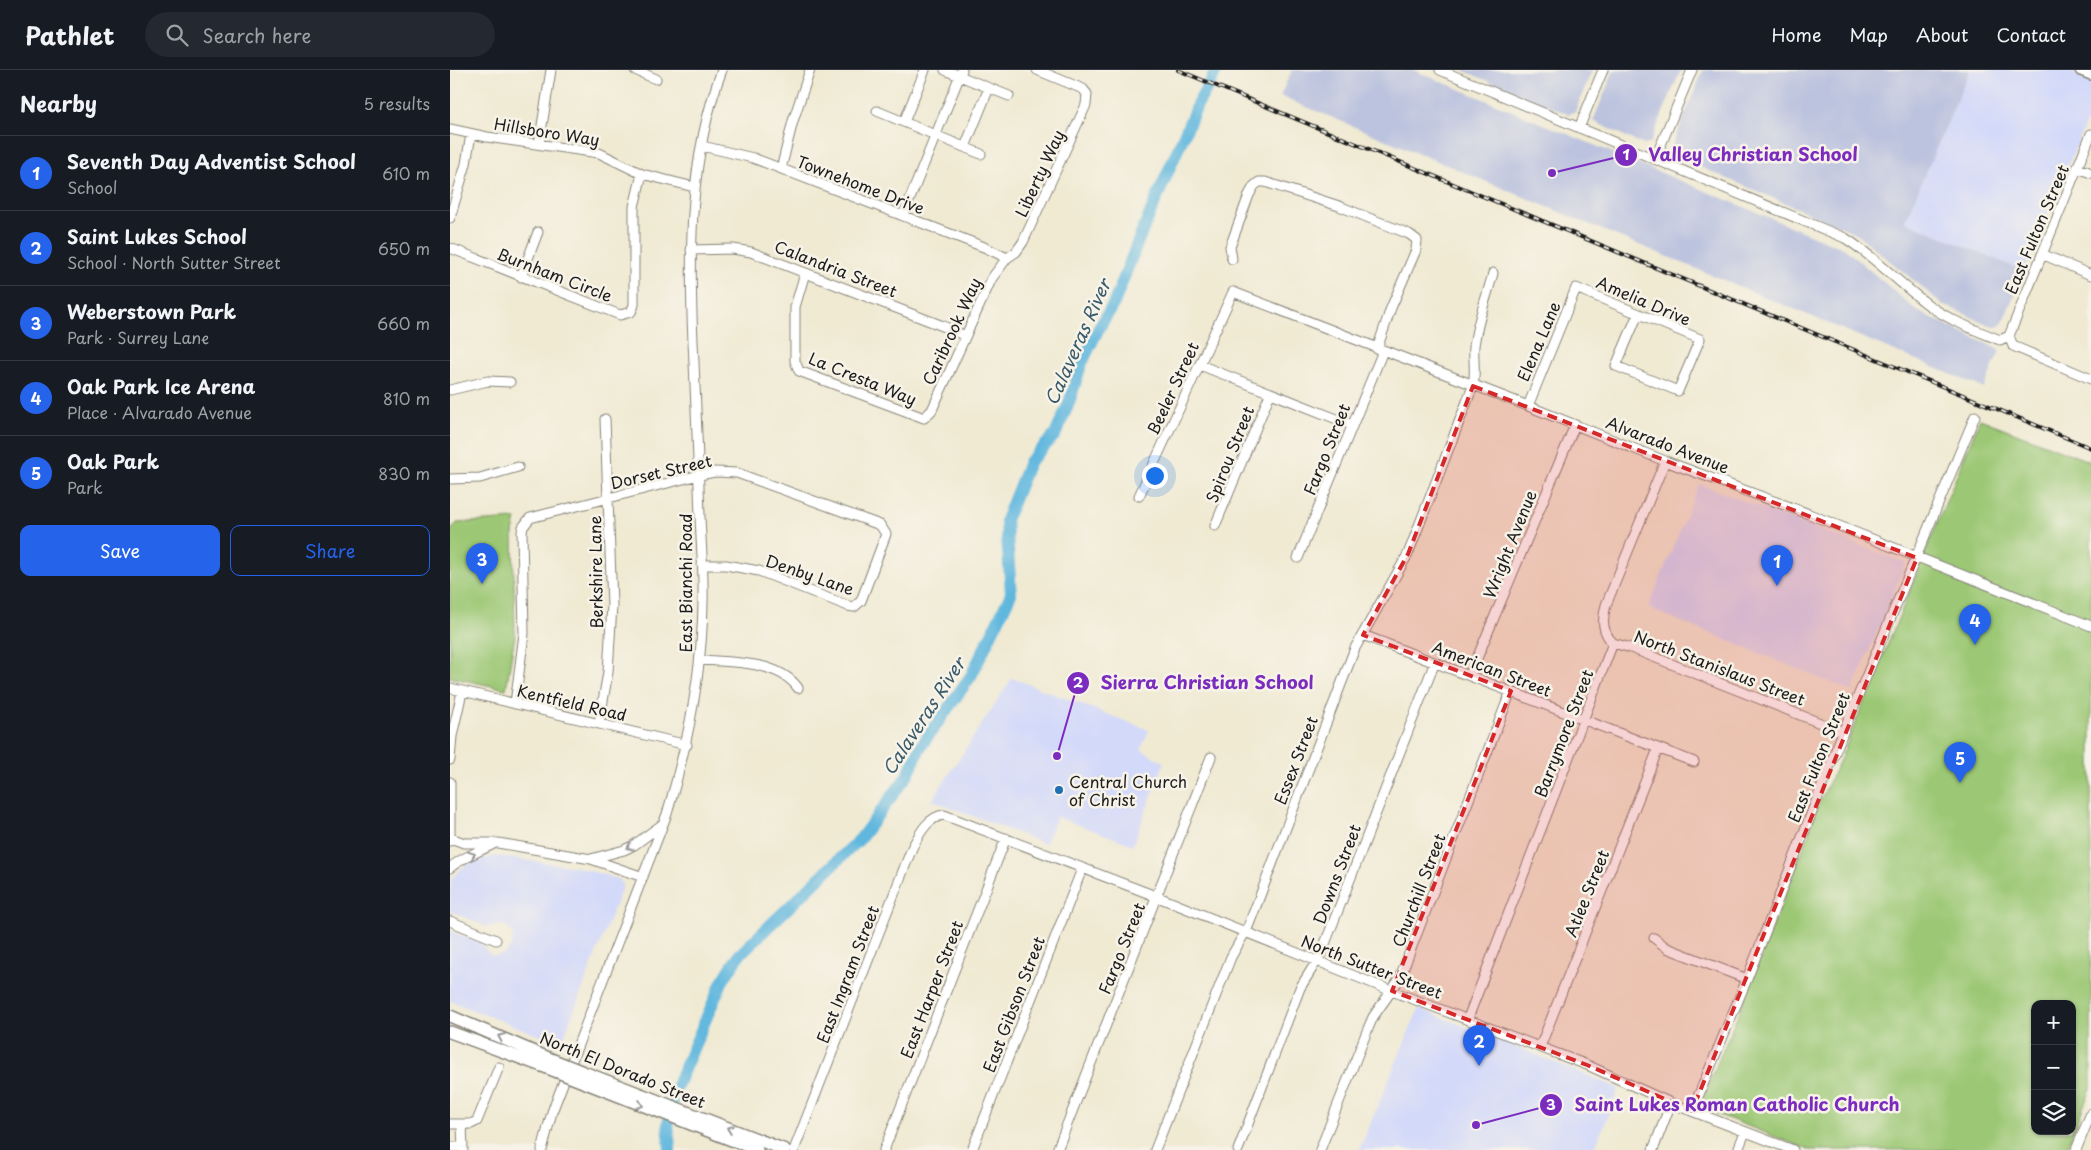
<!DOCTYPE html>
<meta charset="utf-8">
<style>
body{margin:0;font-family:"Playpen Sans",sans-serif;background:#242831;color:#f1f3f6}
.controls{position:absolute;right:15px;bottom:15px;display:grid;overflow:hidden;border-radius:10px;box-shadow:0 1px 4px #0004}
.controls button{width:45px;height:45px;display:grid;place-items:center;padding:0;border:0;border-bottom:1px solid #363941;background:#171b24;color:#f1f3f6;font:25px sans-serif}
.you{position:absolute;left:704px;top:405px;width:18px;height:18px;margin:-12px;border:4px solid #fff;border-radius:50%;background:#1a73e8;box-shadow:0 0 0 8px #1a73e833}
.badge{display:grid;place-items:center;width:32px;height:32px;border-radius:50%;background:#2563eb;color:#fff;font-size:16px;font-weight:700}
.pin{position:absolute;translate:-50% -41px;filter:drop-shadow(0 1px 2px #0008)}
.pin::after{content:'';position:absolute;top:26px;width:18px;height:15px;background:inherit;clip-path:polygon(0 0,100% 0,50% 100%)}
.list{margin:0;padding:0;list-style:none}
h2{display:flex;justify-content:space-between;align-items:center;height:65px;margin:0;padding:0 20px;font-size:21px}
h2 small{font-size:16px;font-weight:400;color:#9ea1a6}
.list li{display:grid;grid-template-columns:32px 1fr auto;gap:15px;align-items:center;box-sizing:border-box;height:75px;padding:0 20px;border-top:1px solid #363941}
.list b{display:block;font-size:19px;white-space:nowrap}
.list p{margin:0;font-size:16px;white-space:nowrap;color:#9ea1a6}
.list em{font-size:16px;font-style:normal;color:#9ea1a6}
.actions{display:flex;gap:10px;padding:15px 20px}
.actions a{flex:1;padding:11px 0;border:1px solid #2563eb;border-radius:10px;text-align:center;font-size:18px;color:#2563eb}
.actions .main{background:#2563eb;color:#fff}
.icon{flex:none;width:28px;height:28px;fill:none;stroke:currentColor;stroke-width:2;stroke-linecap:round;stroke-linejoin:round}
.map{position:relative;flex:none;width:1641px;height:1080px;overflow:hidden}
header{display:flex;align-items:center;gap:30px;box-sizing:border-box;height:70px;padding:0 25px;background:#171b24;border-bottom:1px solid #363941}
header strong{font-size:24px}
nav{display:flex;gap:28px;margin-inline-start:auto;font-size:18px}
.search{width:350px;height:45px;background:#242831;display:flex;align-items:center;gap:12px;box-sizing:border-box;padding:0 18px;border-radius:28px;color:#9ea1a6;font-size:19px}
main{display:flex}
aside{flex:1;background:#171b24}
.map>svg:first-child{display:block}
</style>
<header>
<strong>Pathlet</strong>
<div class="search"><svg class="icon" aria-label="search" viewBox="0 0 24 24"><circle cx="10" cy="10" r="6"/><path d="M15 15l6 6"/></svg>Search here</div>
<nav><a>Home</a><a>Map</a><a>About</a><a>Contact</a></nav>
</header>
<main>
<aside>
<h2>Nearby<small>5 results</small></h2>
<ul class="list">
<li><span class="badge">1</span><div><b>Seventh Day Adventist School</b><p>School</p></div><em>610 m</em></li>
<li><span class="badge">2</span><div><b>Saint Lukes School</b><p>School · North Sutter Street</p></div><em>650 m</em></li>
<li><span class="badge">3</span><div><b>Weberstown Park</b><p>Park · Surrey Lane</p></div><em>660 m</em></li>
<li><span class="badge">4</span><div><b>Oak Park Ice Arena</b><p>Place · Alvarado Avenue</p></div><em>810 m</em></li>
<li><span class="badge">5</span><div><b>Oak Park</b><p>Park</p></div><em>830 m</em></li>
</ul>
<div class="actions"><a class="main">Save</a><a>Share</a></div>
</aside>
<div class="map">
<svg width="1641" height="1080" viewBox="0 0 1641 1080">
<rect width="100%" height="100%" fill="#f7f3e8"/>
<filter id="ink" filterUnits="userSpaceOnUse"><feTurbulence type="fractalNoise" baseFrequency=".02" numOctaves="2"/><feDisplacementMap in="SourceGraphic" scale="10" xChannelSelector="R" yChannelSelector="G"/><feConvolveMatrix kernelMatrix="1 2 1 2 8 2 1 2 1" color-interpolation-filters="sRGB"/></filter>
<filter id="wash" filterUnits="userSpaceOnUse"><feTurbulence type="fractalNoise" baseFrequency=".0096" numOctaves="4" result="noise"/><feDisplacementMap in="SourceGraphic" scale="20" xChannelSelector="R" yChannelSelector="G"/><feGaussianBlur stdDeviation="1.12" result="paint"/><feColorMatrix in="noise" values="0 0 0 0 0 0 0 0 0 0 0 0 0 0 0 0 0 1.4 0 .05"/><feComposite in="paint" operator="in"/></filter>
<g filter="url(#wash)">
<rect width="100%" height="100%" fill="#f0ead3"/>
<path fill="#d3d9f9" d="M1520,0H1616L1641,11V41L1574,201L1455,151Z
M1249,414L1456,493L1402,621L1198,538Z
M562,608L699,660L691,679L714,693L683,775L607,747L595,774L482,730Z
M45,786L126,797L169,809L173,815L111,974L0,931V861L29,872L42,886L54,884L62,876L63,864L55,855L35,856L0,841L1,809L18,792Z
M969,938L1169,1018L1144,1080H909Z"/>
<path fill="#bcc3de" d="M842,0H963L1395,179L1467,241L1550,280L1534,318L830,26Z
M1012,0H1142L1125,42L1118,44Z
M1164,0H1231L1200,73L1194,75L1143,51Z
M1253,0H1520L1455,151L1574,201L1552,254L1544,257L1492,234L1406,163L1219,84Z"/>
<path fill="#9cc875" stroke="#5c7248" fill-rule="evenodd" d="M1530,349L1641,392V1018L1616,1080H1359L1249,1037L1295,928L1357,769L1366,739L1391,688ZM1585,934H1622V1061H1585Z
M66,449L63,462L65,565L56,619L0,607V462L7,453Z"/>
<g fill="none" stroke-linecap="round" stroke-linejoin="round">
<path stroke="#61b7de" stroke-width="12" d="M220,1080L218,1053L225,1020L272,912L289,885L410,769L457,706L471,676L521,606L561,524L556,450L579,392L605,365L619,333L631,295L648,260L664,233L689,169L747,35L767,0"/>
</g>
</g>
<g filter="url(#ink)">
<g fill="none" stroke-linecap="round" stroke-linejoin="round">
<defs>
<path id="minor" d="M185,0L206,9
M495,0L559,26
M990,0L1395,168C1425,187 1444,209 1472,230C1495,249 1523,259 1550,270L1559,266
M427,41L531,84
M454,52L475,0
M1129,58L1153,0
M0,59L37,67L149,83L192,104L244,117
M89,74L101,0
M252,76L303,88L534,177L557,188
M515,77L539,18
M1205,89L1242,0
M1628,98L1641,103
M331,99L343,51L360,0
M453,146L512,0
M0,148L16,94L21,64
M0,178L170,245L181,242L184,235V137L192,104
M241,180L283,179L301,182L498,258L515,266
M1592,184L1641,205
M782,189L780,177L799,125L804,116L809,112H815L889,136L959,164L967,170L966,180L941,238L927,279
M355,203L345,237V291L349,301L474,348L482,340L542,208L557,188L566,182L573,172L636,35L637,24L633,19L587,0
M71,207L88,162
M1559,266L1641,64
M1559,266L1563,276L1641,309
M750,295L902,355
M0,320L38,311L60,312
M1078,336L1126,218L1250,269L1228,321L1166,296L1188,244
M0,409L30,408L68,397
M689,426L783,222L1078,336L1215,391L1359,444L1641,556
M765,456L820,324
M848,488L933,281
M913,565L1244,692
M1163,573L1181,578L1393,662
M1163,573C1152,562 1152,551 1156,535L1215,391
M251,590C281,592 329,591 348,618
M1020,605L1125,355
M0,618L237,675
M65,634L74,564L72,462L73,457L80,448L249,405L265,402L287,403L430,455L436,464L411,531L404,537L398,536L309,501L276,495H252
M149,654L158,602L162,535L155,349
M0,690L2,666L12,622
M0,712V771
M1,768L14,773H48L141,789L193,807
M141,789L174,780L184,775L213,754
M0,798C13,786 30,782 45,773
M0,851L46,870
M1204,868L1217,878L1297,909
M1018,948L1163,573
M1090,977L1208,679
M1242,1041L1297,909L1393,662L1525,346
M0,1054H21L27,1051L49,997
M12,1054L13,1080
M0,1077H13
M92,1080L102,1042L217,744C238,674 252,606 253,533C254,504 251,475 250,446C248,388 246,330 243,272C239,181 239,87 272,0
M344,1080L462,778C469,765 477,747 494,745L708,827L942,921L1137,995L1221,1033L1343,1080
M434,1080L556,768
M522,1080L632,799
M607,1080L761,687
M705,1080L781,887L798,857L905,578L958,484L1023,316C1026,302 1023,290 1024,276C1027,251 1037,227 1043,203
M788,1080L850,918L871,884L985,592
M870,1080L917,961L923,947L949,910L1061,621
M1203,1080L1221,1033
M1288,1080L1295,1062
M1626,1080L1641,1043"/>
<path id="major" d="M1631,0L1641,4
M0,946L96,987
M0,962L92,996
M136,1003L335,1080
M133,1012L307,1080"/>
</defs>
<use href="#minor" stroke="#868378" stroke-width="11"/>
<use href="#major" stroke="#868378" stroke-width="14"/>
<use href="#minor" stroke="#fff" stroke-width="9"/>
<use href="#major" stroke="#fff" stroke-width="11"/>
<defs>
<path id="rail" d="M728,0L1641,378"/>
</defs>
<use href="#rail" stroke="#1c1c1c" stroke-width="4"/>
<use href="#rail" stroke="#f7f3e8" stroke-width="2" stroke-dasharray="5.5" stroke-linecap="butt"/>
<defs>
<path id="major-bridge" d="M96,987L136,1003
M92,996L133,1012"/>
</defs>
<use href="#major-bridge" stroke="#868378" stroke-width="14" stroke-linecap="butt"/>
<use href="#major-bridge" stroke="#fff" stroke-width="11"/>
</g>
<defs><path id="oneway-chevron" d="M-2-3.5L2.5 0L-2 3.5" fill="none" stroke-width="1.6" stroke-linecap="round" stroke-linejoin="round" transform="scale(1.25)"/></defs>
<g stroke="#999">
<use href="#oneway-chevron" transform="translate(180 777) rotate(154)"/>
<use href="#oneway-chevron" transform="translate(22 785) rotate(-21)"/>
<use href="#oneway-chevron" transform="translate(51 967) rotate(-156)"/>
<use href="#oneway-chevron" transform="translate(190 1035) rotate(21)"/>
<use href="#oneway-chevron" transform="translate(280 1059) rotate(-159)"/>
</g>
</g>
<path fill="#d62828" fill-opacity="0.2" stroke="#d62828" stroke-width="4" stroke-dasharray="10 6" stroke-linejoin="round" d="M1023,316L1467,488L1242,1041L1137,995L942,921L1061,621L913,565L958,484Z"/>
<circle fill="#1f6fb2" stroke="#f7f3e8" stroke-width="2" cx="609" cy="720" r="5"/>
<g text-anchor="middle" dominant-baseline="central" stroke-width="5" stroke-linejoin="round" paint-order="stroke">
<g font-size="16" fill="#1c1c1c" stroke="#f7f3e8">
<text transform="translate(97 61) rotate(9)">Hillsboro Way</text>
<text transform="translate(589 103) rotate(-65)">Liberty Way</text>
<text transform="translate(411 114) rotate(21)">Townehome Drive</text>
<text transform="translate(1586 159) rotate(-67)">East Fulton Street</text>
<text transform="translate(386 198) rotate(21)">Calandria Street</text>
<text transform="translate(105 204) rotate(21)">Burnham Circle</text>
<text transform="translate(1194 230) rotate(23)">Amelia Drive</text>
<text transform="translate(501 261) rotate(-65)">Caribrook Way</text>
<text transform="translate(1088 271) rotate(-67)">Elena Lane</text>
<text transform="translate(413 308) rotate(22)">La Cresta Way</text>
<text transform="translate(722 318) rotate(-65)">Beeler Street</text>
<text transform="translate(1218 374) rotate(21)">Alvarado Avenue</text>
<text transform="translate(876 379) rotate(-68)">Fargo Street</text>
<text transform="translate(779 384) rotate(-68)">Spirou Street</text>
<text transform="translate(211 401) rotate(-13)">Dorset Street</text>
<text transform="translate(1059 474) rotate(-68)">Wright Avenue</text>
<text transform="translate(145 502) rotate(-91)">Berkshire Lane</text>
<text transform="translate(360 504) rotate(19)">Denby Lane</text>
<text transform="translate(235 513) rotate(-90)">East Bianchi Road</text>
<text transform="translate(1270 597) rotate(21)">North Stanislaus Street</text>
<text transform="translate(1042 598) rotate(21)">American Street</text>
<text transform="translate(122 632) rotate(13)">Kentfield Road</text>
<text transform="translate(1113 663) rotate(-69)">Barrymore Street</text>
<text transform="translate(1368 687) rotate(-68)">East Fulton Street</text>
<text transform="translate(845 690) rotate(-69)">Essex Street</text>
<text transform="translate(886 804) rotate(-69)">Downs Street</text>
<text transform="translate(968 820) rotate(-69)">Churchill Street</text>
<text transform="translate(1136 823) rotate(-68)">Atlee Street</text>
<text transform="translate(671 878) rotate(-68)">Fargo Street</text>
<text transform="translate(922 896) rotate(21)">North Sutter Street</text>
<text transform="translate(397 904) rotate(-69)">East Ingram Street</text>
<text transform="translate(481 919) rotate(-69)">East Harper Street</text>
<text transform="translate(563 934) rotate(-69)">East Gibson Street</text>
<text transform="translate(173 999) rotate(22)">North El Dorado Street</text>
</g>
<g font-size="16" fill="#1c1c1c" stroke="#f7f3e8" text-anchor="start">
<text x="619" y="711">Central Church<tspan x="619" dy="18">of Christ</tspan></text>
</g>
<g font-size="18" font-style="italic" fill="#385a6a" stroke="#f7f3e8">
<text transform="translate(627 272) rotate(-66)">Calaveras River</text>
<text transform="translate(473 646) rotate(-57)">Calaveras River</text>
</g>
</g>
<path fill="none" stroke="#7b2cbf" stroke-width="2" d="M1102 103L1176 85M607 686L628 613M1026 1055L1101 1035"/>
<g fill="#7b2cbf" stroke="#f7f3e8" stroke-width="2">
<circle cx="1102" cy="103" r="5"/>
<circle cx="607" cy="686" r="5"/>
<circle cx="1026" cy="1055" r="5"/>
<circle cx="1176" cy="85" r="12"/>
<circle cx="628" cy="613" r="12"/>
<circle cx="1101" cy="1035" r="12"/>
</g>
<g font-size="15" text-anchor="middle" font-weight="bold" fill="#fff">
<text x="1176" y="90">1</text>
<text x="628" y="618">2</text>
<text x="1101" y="1040">3</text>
</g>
<g font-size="18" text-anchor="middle" font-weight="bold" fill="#7b2cbf" stroke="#f7f3e8" stroke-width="5" stroke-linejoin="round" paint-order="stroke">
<text x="1303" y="91">Valley Christian School</text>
<text x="757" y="619">Sierra Christian School</text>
<text x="1287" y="1041">Saint Lukes Roman Catholic Church</text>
</g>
</svg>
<div class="controls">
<button>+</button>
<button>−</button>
<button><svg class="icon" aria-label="layers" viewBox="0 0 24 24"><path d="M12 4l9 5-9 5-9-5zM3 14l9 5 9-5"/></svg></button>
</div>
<div class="you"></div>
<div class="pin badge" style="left:1327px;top:516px">1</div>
<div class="pin badge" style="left:1029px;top:996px">2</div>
<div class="pin badge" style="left:32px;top:514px">3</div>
<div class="pin badge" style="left:1525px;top:575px">4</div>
<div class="pin badge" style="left:1510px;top:713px">5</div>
</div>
</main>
